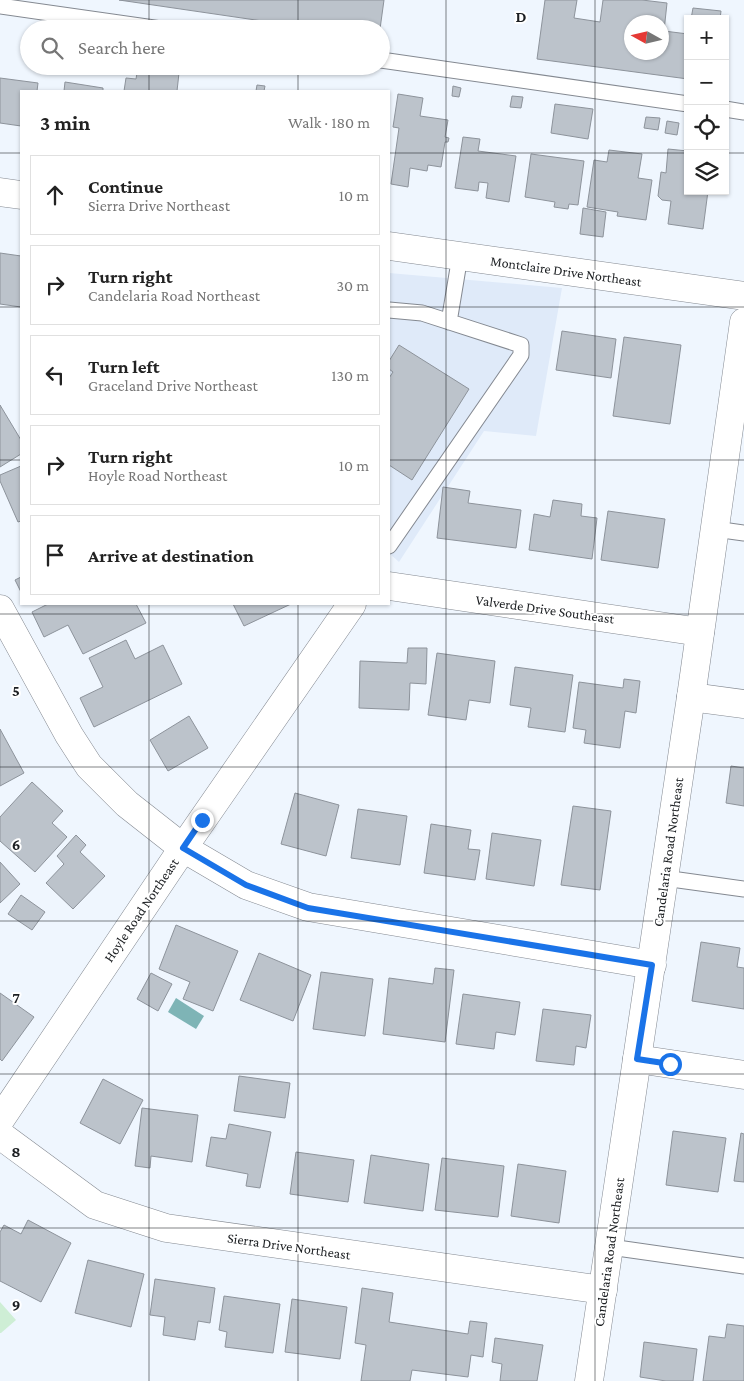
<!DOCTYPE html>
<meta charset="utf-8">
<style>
body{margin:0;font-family:"Crimson Pro",serif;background:#f6f6f6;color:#222}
.controls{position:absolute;right:15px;top:15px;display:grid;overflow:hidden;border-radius:0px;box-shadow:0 1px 4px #0004}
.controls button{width:45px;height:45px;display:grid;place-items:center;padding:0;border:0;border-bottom:1px solid #e0e0e0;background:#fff;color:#222;font:25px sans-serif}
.compass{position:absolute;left:624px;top:15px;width:45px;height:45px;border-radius:50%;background:#fff;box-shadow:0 1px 4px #0004;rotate:278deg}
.stop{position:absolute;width:15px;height:15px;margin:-11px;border:4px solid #1a73e8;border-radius:50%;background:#fff}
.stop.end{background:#1a73e8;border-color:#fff;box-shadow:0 1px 5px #0008}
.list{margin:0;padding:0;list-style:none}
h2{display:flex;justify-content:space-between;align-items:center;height:65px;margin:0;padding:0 20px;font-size:21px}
h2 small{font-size:16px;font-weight:400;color:#767676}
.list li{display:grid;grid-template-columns:32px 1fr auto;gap:15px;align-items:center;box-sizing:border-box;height:80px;margin:0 10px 10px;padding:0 10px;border:1px solid #e0e0e0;border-radius:0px}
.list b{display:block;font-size:19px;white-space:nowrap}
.list p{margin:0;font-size:16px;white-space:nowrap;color:#767676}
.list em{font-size:16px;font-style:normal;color:#767676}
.icon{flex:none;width:28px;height:28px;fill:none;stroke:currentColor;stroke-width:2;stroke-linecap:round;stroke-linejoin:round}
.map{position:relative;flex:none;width:744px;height:1381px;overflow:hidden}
.search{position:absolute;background:#fff;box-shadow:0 1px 4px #0004;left:20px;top:20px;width:370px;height:55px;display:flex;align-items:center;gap:12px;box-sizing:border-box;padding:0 18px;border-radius:28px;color:#767676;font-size:19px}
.panel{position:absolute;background:#fff;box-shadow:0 1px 4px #0004;left:20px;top:90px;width:370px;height:515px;border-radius:0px}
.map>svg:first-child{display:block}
</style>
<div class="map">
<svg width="744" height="1381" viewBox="0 0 744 1381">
<rect width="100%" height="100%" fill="#eff6fe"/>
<path fill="#dfeaf9" d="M389,273L562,288L536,436L484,431L399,562L389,553Z"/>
<path fill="#ceeed5" d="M0,1302L16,1320L1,1333H0Z"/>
<path fill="#7eb4b6" d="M176,998L204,1016L196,1029L168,1012Z"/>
<path fill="#bcc3cb" stroke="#8d939b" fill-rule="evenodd" d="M119,0H384L380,29H317Z
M545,0H577L574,18L600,22L603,0H642L667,3L664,31L688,34V79L537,59ZM632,22H662V52H632Z
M693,8L721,11L720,19H691Z
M138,67L179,73L177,91H124L126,78L136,79Z
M0,78L38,83L37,91H21V126L0,123Z
M65,82L103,88V91H64Z
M257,85L265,86L264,91H256Z
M453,86L461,88L459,97L452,96Z
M398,94L423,98L420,116L448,120L445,137L449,138L448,142H445L441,167L428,165L427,171L410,168L408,187L391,184L399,128L393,127Z
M512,96L523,97L521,108L510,107Z
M555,104L593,109L588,139L551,133Z
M646,117L660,118L658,130L644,128Z
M667,121L679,123L677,135L665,133Z
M463,137L480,139L478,151L516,156L509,202L486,198L488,183L479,182L478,191L455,188Z
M668,149L688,151V191H708L703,229L668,224L671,201L662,200L658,196L661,172L666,173Z
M609,150L642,154L638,178L652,180L646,220L617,216L618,212L587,207L594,160L607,162Z
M531,154L584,161L578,205L569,204L568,209L554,207L555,202L525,197Z
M583,208L606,212L603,237L580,234Z
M0,253L21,256V307L0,304Z
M562,331L616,339L611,378L556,370Z
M624,337L681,345L670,424L613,416Z
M399,345L469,389L412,480L389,465V378L393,372L389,369V361Z
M0,405L21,440V454L0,467Z
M21,466V521L18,522L0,481V475Z
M443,487L470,491L468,503L521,510L516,548L437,538Z
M553,500L582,504L581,516L597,518L592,559L529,550L534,514L550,517Z
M608,511L665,519L658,568L601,560Z
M21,577V592L15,580Z
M48,604H136L146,623L83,654L68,625L44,637L32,612Z
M233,604H291L244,626Z
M126,640L135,659L163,645L182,684L94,727L80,698L103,687L89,658Z
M408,648H427L426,684L410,683L409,710L359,708L360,661L407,663Z
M437,653L495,661L490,703L469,700L466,720L428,715Z
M515,667L573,675L565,732L528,727L531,708L510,705Z
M624,679L640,681L636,713L625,711L620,748L584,743L586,730L573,728L579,682L623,688Z
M189,716L208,748L168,771L150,740Z
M0,729L24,773L0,786Z
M731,766L744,768V806L726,803Z
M32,782L63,811L52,823L67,837L35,872L0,841V817Z
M295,793L339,805L326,856L281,844Z
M573,806L611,811L600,890L561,885Z
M358,809L407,816L400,865L351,858Z
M431,824L471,830L468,849L480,850L475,880L424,873Z
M492,833L541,840L534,886L486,879Z
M76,835L86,845L80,852L105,876L73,909L46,883L64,864L57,856Z
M0,862L20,884L0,903Z
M21,895L45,912L32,930L8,914Z
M176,925L238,951L213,1011L183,999L190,982L159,969Z
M701,942L740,948L737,967L744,968V1009L692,1001Z
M259,953L311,975L293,1021L240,1000Z
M435,968L454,970L445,1042L383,1034L389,978L433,984Z
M321,972L373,979L365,1036L313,1029Z
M151,973L172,984L158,1011L137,999Z
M0,993L34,1017L2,1061L0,1059Z
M463,994L520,1002L515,1035L496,1032L494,1049L456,1044Z
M543,1009L591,1015L586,1048L576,1046L574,1065L536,1061Z
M239,1076L290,1083L285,1118L234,1111Z
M103,1079L143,1100L120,1144L80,1123Z
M142,1108L198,1115L192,1162L151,1156L150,1168L135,1166Z
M229,1124L271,1132L260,1188L246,1186L248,1174L206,1166L211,1137L226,1139Z
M673,1131L726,1138L718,1192L666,1185Z
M741,1133L744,1134V1182L734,1181Z
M296,1152L354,1160L348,1202L290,1194Z
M371,1155L429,1164L423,1211L364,1203Z
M442,1158L504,1166L498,1217L435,1210Z
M518,1164L566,1171L559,1223L511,1216Z
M28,1220L71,1243L41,1302L0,1281V1232L4,1225L21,1234Z
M88,1260L144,1274L131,1327L75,1313Z
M155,1279L215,1288L210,1323L198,1321L195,1340L163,1335L165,1317L150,1315Z
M362,1288L393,1293L389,1322L468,1334L470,1321L487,1323L483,1357L471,1355L468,1377L412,1370L410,1381H361L366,1345L355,1343Z
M224,1296L280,1304L273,1353L225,1347L227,1332L219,1330Z
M292,1299L347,1307L340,1359L285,1352Z
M727,1324L744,1326V1381H703L709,1336L725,1338Z
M495,1338L543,1345L537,1381H500L502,1364L492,1362Z
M644,1342L697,1349L693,1381H666L640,1377Z"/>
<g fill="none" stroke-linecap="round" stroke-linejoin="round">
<defs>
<path id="lane" d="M0,6L161,29
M381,60L688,104
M725,109L744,112
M389,310L422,313L521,345V355L389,546
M449,322L460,256
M715,529L744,533
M664,878L744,889
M610,1247L744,1266"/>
<path id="street" d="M0,192L21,195
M389,246L744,296
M389,586L700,632
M0,609L69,735L89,766L127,804L183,848L246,885L308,907L652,965
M691,697L744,704
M637,1059L744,1075
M0,1120L183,848L352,604
M0,1135L95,1205L166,1228L603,1290"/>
<path id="secondary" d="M589,1381L691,697L744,322"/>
</defs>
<use href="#lane" stroke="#848991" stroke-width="17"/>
<use href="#street" stroke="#848991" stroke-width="29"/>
<use href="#secondary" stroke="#848991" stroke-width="29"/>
<use href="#lane" stroke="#fff" stroke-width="15"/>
<use href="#street" stroke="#fff" stroke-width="28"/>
<use href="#secondary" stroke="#fff" stroke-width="28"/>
</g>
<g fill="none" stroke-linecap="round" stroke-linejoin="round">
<path stroke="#1a73e8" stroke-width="6" d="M202,820L183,848L246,885L308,908L652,965L637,1059L670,1064"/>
</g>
<path fill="none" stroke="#1c1f22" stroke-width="1" stroke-opacity="0.55" d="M149,0V29M298,0V29M446,0V1381M595,0V1381M149,66V91M298,66V91M0,153H21M389,153H688M725,153H744M0,307H21M389,307H744M0,460H21M389,460H744M149,604V1381M298,604V1381M0,614H744M0,767H744M0,921H744M0,1074H744M0,1228H744"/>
<g text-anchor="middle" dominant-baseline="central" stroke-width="4" stroke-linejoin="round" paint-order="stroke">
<g font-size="14" fill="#1c1f22" stroke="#fff">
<text transform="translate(566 271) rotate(8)">Montclaire Drive Northeast</text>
<text transform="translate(545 609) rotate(8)">Valverde Drive Southeast</text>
<text transform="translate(668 852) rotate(-82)">Candelaria Road Northeast</text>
<text transform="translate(141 910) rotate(-56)">Hoyle Road Northeast</text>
<text transform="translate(289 1246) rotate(8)">Sierra Drive Northeast</text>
<text transform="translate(609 1252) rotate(-82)">Candelaria Road Northeast</text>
</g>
</g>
<g font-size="16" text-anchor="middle" font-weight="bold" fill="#1c1f22" stroke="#fff" stroke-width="4" stroke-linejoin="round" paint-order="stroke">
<text x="521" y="22">D</text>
<text x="16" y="696">5</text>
<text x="16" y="850">6</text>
<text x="16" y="1003">7</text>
<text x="16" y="1157">8</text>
<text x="16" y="1310">9</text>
</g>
</svg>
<div class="controls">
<button>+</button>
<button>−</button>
<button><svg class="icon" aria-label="locate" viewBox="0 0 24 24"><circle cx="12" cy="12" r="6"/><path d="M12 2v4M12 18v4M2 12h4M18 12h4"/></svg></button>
<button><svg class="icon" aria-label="layers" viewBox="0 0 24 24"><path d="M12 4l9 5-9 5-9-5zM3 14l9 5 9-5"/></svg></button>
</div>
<svg class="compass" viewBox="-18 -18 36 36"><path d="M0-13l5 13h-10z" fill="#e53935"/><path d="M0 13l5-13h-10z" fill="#767676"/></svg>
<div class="stop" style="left:670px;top:1064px"></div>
<div class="stop end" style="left:202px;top:820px"></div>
<div class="search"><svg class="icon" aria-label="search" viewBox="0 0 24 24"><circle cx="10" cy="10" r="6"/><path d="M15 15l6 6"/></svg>Search here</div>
<section class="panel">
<h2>3 min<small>Walk · 180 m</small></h2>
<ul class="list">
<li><svg class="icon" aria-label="ahead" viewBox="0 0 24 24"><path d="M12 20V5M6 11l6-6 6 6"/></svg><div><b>Continue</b><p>Sierra Drive Northeast</p></div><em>10 m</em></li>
<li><svg class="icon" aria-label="right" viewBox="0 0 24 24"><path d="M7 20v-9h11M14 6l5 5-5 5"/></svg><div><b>Turn right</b><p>Candelaria Road Northeast</p></div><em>30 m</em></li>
<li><svg class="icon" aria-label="left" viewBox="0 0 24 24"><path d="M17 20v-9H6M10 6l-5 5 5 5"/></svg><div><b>Turn left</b><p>Graceland Drive Northeast</p></div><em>130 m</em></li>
<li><svg class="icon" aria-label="right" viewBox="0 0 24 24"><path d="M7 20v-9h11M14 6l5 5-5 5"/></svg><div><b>Turn right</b><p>Hoyle Road Northeast</p></div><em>10 m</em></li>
<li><svg class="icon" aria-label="arrive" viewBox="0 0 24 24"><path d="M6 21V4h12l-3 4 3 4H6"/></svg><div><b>Arrive at destination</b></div></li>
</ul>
</section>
</div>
